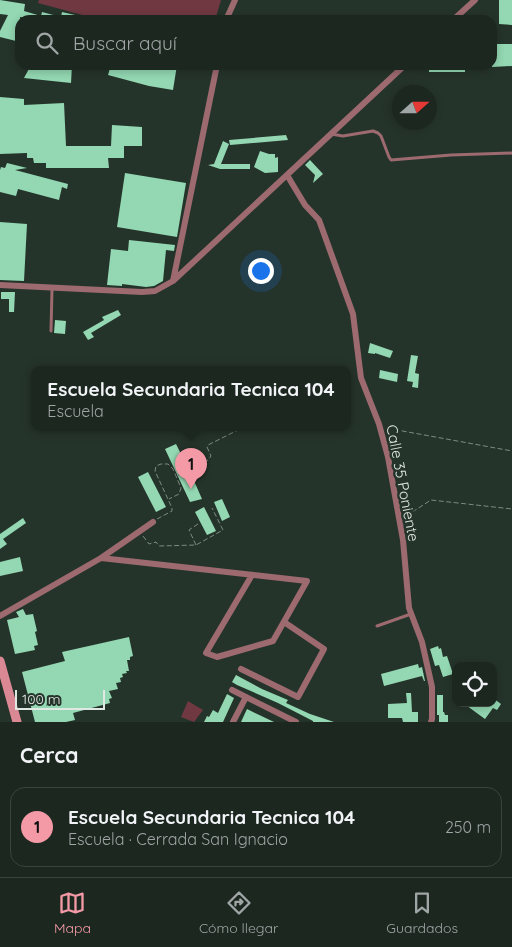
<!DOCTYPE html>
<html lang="es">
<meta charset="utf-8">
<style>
body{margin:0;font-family:Quicksand,sans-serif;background:#252f29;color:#f1f3f6}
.controls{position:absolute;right:15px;bottom:15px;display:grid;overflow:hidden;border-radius:10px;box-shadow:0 2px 8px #0003}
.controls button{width:45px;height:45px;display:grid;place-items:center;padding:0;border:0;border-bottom:1px solid #3a443e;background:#1c2720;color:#f1f3f6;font:25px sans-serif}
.compass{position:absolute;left:392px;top:85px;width:45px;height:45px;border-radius:50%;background:#1c2720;box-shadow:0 2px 8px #0003;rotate:69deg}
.scale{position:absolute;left:15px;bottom:12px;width:90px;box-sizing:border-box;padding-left:5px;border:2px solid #dfe8e3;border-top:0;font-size:14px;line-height:18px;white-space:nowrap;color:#dfe8e3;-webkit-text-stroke:4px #25342b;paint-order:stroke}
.you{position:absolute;left:260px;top:270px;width:18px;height:18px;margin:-12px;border:4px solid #fff;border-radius:50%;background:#1a73e8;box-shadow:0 0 0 8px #1a73e833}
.badge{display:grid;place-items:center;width:32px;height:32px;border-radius:50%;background:#f49aa6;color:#111;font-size:16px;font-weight:700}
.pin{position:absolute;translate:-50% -41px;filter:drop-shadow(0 1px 2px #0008)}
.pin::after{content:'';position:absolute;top:26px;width:18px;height:15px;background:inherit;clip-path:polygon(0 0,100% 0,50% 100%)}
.popup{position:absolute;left:31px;top:366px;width:320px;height:65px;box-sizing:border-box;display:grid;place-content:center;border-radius:10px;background:#1c2720;filter:drop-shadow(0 1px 4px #0005);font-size:16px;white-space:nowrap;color:#a0a5a5}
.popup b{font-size:19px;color:#f1f3f6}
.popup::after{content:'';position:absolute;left:50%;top:100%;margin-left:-10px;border:10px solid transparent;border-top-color:#1c2720}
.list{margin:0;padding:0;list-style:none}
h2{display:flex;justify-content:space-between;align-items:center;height:65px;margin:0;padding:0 20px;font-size:21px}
h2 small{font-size:16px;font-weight:400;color:#a0a5a5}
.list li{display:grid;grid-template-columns:32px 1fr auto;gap:15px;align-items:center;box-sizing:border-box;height:80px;margin:0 10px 10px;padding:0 10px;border:1px solid #3a443e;border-radius:15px}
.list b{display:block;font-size:19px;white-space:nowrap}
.list p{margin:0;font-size:16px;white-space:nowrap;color:#a0a5a5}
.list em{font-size:16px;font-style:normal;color:#a0a5a5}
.icon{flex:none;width:28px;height:28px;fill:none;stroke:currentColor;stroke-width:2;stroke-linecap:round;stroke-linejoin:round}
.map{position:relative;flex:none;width:512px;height:722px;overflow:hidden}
.search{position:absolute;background:#1c2720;box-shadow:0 2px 8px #0003;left:15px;right:15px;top:15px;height:55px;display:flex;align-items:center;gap:12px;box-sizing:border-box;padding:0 18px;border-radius:15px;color:#a0a5a5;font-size:19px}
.sheet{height:155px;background:#1c2720}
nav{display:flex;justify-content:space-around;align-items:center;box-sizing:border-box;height:70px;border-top:1px solid #3a443e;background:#1c2720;font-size:14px;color:#a0a5a5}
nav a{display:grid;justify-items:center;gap:2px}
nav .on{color:#f49aa6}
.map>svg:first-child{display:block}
</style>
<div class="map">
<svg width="512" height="722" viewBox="0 0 512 722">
<rect width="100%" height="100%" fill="#25342b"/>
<path fill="#703841" d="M39,0H221L215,20H101L38,3Z
M188,701L203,710L194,722L181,717Z"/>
<path fill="#93d8b2" d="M0,0L25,4L24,11L41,16L42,12L61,17L62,12L88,18V20H39L20,17V42L0,37V31L8,15L0,14Z
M499,0H512V25L499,24Z
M492,44H512V66L492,67Z
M31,65H72L71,83L24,78Z
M111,65H177L173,90L149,86L108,75Z
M429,65H465V72H429Z
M0,97L24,99V105L64,103L66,146H111L112,125L142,127V146H124V158H108L109,168H46V163H34L33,158H27V153L0,154Z
M286,135L288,140L230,145L229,140Z
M223,141L229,144L221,164H250V169H220L208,165L214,164Z
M260,151L269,154H275V158L278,157V172L265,173L254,167Z
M310,160L323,174L313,183L315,175L305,165Z
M7,163L27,168L15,170L68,184L67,189L62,187L59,200L18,189L16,196L0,192V170L1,167L5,168Z
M125,173L186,183L177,237L117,227Z
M0,222L27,224L24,281L0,280Z
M129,240L175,245L174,251L166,250L163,281L154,286L146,287L122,284V286L107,285L111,249L128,251Z
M1,292H15L14,312H9V299H1Z
M118,310L121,315L91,333L94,337L88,340L83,332L104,320L102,317Z
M55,320L66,321L65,334L54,333Z
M370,343L393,351L390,358L375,353V354L368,353Z
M411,355L418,356L415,373L419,374L418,388L412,387L413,382L407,381Z
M380,370L398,374L397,382L379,378Z
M176,444L191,474L202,499L190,502L165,449Z
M148,472L166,507L156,512L138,477Z
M222,499L230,517L222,521L214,502Z
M204,507L216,531L207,535L195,512Z
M23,518L26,523L3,539L7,544L0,549V534Z
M20,557L23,571L0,576V562Z
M23,609L26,615L33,614L37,631L35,632L38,645L34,646L35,650L15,654L7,620L19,617L16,612Z
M129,637L133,656L130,657V660H127L129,671H126L127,673L122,674L123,677L120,678L121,682L116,683L118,689L109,691L112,698L109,699L110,703L73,713L75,720L66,722H35L22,672L65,661L62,652Z
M438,646L439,649L441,648L443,657L447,656L453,674L443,677L439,665L435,666L430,649Z
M418,664L419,668L422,667L425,681H424L422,676L384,686L381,674Z
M236,675L262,689L288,700L286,703L310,714L334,722H313V721L278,703L237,685L232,682Z
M406,693H411L412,712H418V722H403L402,718H388V704L407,703Z
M227,694L234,698L223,722H204L207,716L209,717L213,710L218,713Z
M437,695H443V712H444L445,715H448V722H439V715H437Z
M493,698L501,704L497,710L493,708L485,719L463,703H493Z
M247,709L253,712L274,722H241Z"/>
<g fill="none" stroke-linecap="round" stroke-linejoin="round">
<path stroke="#7d8a82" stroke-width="1" stroke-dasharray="5 2.5" stroke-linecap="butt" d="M392,447L397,430L512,451
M177,476L208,460L211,456L207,447L208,445L242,428
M406,516L431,500L512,509
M157,519L172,511V508L155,471L156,466L161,464H168L173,469L181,488L179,494L169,499
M143,536L149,544L156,542L159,546L196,545L223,530L212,508
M196,545L189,530L198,524"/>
<path stroke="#9d6a70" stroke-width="3" d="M331,134L343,136L373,131L378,133L381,136L389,157L391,160L451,155L512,153
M51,331L52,289
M377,626L411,614"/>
<path stroke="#9d6a70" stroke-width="6" d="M226,20L235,0
M453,20L475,0
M287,175L305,205L319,220L353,314L361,378L379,424L388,457L403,540L409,608L422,642L432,687V719L431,722
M173,281L217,65
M0,285L142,292L155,291L173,281L405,65
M101,558L307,581L273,641L217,657L206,653L252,575
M0,616L101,558L153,522
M241,669L298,697L324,649L284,622
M232,690L296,722
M233,722L246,697"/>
<path stroke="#da8994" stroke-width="9" d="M0,661L17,722"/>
</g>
<g text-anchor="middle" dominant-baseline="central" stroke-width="5" stroke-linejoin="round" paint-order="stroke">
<g font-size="15" fill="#dfe8e3" stroke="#25342b">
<text transform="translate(403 483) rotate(79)">Calle 35 Poniente</text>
</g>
</g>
</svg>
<div class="controls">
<button><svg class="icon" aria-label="locate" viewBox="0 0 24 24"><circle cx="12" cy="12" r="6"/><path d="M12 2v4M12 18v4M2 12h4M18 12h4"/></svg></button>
</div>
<svg class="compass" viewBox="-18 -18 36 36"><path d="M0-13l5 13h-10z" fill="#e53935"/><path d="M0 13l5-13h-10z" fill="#a0a5a5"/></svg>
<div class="scale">100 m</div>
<div class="you"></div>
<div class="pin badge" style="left:191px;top:489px">1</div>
<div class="popup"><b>Escuela Secundaria Tecnica 104</b>Escuela</div>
<div class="search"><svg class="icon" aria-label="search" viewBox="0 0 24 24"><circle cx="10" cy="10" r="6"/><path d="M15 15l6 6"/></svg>Buscar aquí</div>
</div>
<section class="sheet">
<h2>Cerca<small></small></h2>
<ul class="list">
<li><span class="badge">1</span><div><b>Escuela Secundaria Tecnica 104</b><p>Escuela · Cerrada San Ignacio</p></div><em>250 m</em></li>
</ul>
</section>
<nav>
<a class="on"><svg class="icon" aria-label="map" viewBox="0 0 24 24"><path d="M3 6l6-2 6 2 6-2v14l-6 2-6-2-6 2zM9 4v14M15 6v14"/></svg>Mapa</a>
<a><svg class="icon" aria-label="directions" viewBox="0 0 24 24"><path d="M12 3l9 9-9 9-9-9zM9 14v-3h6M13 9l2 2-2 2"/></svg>Cómo llegar</a>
<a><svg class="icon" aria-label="saved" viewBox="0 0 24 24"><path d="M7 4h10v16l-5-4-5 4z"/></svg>Guardados</a>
</nav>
